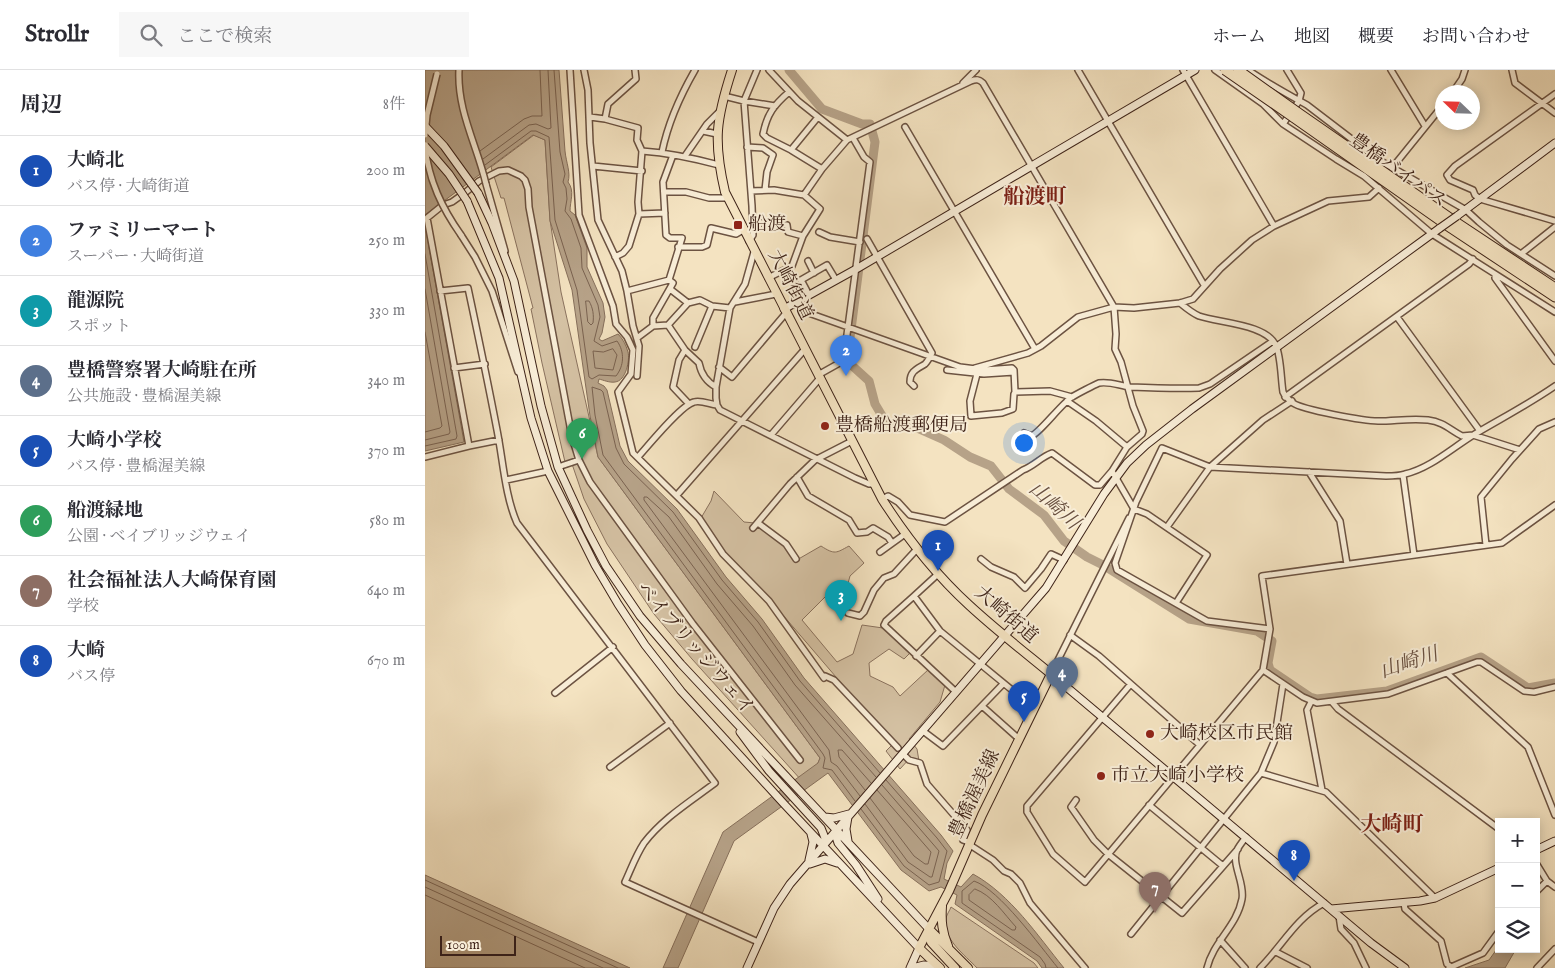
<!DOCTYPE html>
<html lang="ja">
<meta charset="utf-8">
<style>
body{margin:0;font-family:"IM FELL English","Noto Serif JP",serif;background:#f7f7f7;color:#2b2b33}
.controls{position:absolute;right:15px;bottom:15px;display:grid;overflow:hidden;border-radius:0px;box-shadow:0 2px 12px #0003}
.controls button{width:45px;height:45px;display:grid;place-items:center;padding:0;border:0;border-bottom:1px solid #e1e1e2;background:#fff;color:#2b2b33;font:25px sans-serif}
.compass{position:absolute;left:1010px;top:15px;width:45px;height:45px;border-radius:50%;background:#fff;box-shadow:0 2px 12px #0003;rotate:293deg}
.scale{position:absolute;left:15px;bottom:12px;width:76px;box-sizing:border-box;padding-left:5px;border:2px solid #3e2318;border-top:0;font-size:14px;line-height:18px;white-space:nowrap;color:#3e2318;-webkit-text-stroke:4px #f8edd7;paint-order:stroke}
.you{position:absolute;left:598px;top:372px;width:18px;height:18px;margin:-12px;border:4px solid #fff;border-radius:50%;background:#1a73e8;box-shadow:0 0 0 8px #1a73e833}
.badge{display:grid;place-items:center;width:32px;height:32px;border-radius:50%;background:#8f2418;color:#fff;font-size:16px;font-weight:700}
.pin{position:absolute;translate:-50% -41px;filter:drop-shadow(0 1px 2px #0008)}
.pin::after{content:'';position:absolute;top:26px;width:18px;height:15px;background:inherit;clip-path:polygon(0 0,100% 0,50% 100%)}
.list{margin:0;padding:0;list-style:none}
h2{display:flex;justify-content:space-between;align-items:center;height:65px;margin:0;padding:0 20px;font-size:21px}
h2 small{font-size:16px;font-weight:400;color:#7c7c81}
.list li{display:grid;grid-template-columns:32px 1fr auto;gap:15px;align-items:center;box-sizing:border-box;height:70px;padding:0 20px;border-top:1px solid #e1e1e2}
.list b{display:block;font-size:19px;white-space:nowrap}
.list p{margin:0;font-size:16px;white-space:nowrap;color:#7c7c81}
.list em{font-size:16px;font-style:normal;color:#7c7c81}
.icon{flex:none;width:28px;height:28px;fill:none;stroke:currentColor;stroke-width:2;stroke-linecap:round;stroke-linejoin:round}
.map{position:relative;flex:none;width:1130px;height:898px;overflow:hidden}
header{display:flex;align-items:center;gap:30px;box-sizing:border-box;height:70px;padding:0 25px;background:#fff;border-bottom:1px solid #e1e1e2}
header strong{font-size:24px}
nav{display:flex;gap:28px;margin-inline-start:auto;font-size:18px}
.search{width:350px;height:45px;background:#f7f7f7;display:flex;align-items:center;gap:12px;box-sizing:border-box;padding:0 18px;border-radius:0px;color:#7c7c81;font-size:19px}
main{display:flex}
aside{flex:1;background:#fff}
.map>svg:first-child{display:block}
</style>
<header>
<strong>Strollr</strong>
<div class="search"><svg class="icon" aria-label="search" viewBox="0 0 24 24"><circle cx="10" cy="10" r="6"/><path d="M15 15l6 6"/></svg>ここで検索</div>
<nav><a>ホーム</a><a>地図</a><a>概要</a><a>お問い合わせ</a></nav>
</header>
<main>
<aside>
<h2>周辺<small>8件</small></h2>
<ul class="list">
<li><span class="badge" style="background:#1a4fb4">1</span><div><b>大崎北</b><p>バス停 · 大崎街道</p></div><em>200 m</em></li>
<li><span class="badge" style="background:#3f7fe0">2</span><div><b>ファミリーマート</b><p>スーパー · 大崎街道</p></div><em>250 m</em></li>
<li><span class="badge" style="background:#0f9aa8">3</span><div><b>龍源院</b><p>スポット</p></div><em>330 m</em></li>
<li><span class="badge" style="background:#5c6f8a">4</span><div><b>豊橋警察署大崎駐在所</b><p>公共施設 · 豊橋渥美線</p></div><em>340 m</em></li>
<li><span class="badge" style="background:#1a4fb4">5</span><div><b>大崎小学校</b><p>バス停 · 豊橋渥美線</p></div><em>370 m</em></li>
<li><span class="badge" style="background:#2e9e5b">6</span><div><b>船渡緑地</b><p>公園 · ベイブリッジウェイ</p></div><em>580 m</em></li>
<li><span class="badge" style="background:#8d6e63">7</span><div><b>社会福祉法人大崎保育園</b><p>学校</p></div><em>640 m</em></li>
<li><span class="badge" style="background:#1a4fb4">8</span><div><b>大崎</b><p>バス停</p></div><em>670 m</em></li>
</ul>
</aside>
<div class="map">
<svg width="1130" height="898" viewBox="0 0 1130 898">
<rect width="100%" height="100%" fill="#f4e3c1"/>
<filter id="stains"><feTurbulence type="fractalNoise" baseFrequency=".004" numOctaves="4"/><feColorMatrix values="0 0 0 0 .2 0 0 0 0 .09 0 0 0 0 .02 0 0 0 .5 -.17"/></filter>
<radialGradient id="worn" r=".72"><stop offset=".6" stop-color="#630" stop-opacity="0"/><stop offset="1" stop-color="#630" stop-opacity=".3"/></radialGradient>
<path fill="#d5c2a4" stroke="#8a725e" d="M109,65L120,70L125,150L136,222L173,387L395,688L393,693L377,711L267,589L229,544L182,474L159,429L146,391L140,392L117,293L106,239L108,238L79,128H76L66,97Z
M289,421L319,452L330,453L359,474L370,491L396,476C410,485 411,483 424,476L439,493L425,506L422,517L401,526L377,550L412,592L428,584L437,555L458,558L485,583L479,589L464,579L444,593L445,606L468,617L475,626L504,599L520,615L515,632L484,669L492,679L494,691L485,688L475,699L461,681L471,671L441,642L345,530L300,483L276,448L286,431Z
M526,837L609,893L613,898H552C540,885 517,869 521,848C522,844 525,840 526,837Z"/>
<path fill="#b6a288" stroke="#866f5b" d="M0,0H134L140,81C141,92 146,103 143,112C150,121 145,131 145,141L150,145L162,178V197L178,233L180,247L177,263L174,269L177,271L193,264C198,269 201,275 203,282C205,290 201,311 190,312C185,313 178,310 174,309L173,313L179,316L182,320L195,376L203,391L252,439L301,507L337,549L379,608L516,765L528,781L522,793L519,809L536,817L548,804C586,825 612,865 639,898H617L612,891L530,834L532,825L516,817L504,821L476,800L403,703L309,771L253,898H238L298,762L393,693L395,688L173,387L165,346L147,220L125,151L120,70L108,65L0,145Z
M0,155L39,372L0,381Z
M0,805L205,898H0Z
M1074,876V879H1091L1080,898H1040L1064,890Z"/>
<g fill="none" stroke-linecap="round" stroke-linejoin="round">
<path stroke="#7a6250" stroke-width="1" d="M55,81L99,49L107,46H117L115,0
M58,89L104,55L111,54L123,59L126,58L123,0
M60,95L106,61H111L124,67L130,150L152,220L164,307L167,309L174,305L191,306C199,296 200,282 192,271L177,276L169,271L175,247L173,235L157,198L156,178L146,149L140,141L142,129L141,118L138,112L140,104L135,82L129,0
M0,184L32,366L31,369L0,376
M0,219L25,362L24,364L0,370
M161,231H164C168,238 169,245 168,253L166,255L163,252Z
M0,262L17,356L15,358L0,362
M188,279L192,285L188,300L170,298L168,281L178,282Z
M440,720L414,687L413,680H417L446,713
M435,726L412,696L406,692L404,680L219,430V427H222L244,447L292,514L328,556L370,615L451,707
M445,728L489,786L500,794H503L506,782L452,720
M430,731L407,700L398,698L400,688L398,684L178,385L170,345L167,317L176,320L178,322L191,378L199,394L248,442L297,510L333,552L375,611L455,703
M440,734L483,792L505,807H507L514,781L457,715
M436,739L479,796L504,815L514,812L522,781L512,768L461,710
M0,810L193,898
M0,817L178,898
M550,819C567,825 579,844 591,857L590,860H587L544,830V825Z
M0,825L160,898
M621,898L620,894L615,887L537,833V821L549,811C575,820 614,875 633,898"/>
<path stroke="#b6a288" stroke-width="9" d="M364,0L397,39L437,54H445L450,72L422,291L444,311L450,334L459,349L464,353L492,358L519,370L545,387L566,396L584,419L619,445L639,471L662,487L678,495L764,549L832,561L847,571L843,593L845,600L885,627L892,629L962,621L1056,587L1103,618L1130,613"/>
<defs>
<path id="street" d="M145,0L154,145L188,236L191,254L202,267L208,280L206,304L193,322L208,383L274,448L298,484L344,531L399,608L400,606L409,610L473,678
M159,0L163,20L165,73L173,150L197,201L202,221L208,256L214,276L212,306
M344,0L373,31L422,70L546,11C551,9 554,9 558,13L689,237L691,264L690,279L696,292L708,336L718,361L717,364L702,377L687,401L709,439L722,444L782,485L751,533
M653,0L779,215
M758,0L849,156
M790,0L838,34L858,54L911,89L939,106L1007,164L1130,242
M823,0C842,13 862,24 882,35L954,90L1041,140L1054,152L1082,175L1130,206
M966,0L1000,56
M1087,0L1090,13L1130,43
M538,13L551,0
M364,22C349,35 342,44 338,64L342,68L366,80L397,99
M1028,22L1037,9L1040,0
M1130,24L1030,96L1022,105L1025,110L1048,120L1050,125L1055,129L1130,151
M299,26L319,31L350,36
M165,47L180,49L213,58L212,70L217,81L213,132L214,144L204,176L198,183L190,187
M180,49L183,34L211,9L210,0
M858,54L874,31L876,23L862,0
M480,57L610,279
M278,61L292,64
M322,77L338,78L348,85L342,102L340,120
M366,80L393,47
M217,81C244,83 268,88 294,95
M237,82C243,53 255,26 270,0
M260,86L282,54L295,41
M168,96L217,101
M967,98L1018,35
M61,114L80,181
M326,121L349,120L379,125L395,139L378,166L367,196L343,208
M239,122H261L284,128H302
M379,125L397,99L422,70
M214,144L240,143
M328,152L362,155L363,162L378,166
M394,162L405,167L435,172
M36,165L50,187L67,221L93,302
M442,169L507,283C505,287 503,291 500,294C492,299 485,301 485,312L489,316
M324,171L328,165L327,136L319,31L332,0
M253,177H277L282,175L286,158L311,164L318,160
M329,182L320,214L305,238L291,317V328L292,335L295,340L430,408L444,414H449
M1096,184L1130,157
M383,191L389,203
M1070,205V208L1130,291
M244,210L257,168H245L241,165L238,112L248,85
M245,219L263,233
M15,221L43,218C53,265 63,313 72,360C78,390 80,426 92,453L290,713C266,731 237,749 219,773C211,785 206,799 200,812L333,872
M202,221L244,210
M384,225L376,210L402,195L411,210
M310,232L351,224
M371,232L378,241L535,297L559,300L587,298L589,300L590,322L625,321L647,327
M755,233C761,238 767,243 774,246C794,253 842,254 851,276C856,286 856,310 858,322C860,327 864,330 868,333C878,340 939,351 953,351C970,351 986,348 1003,350C1019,352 1025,360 1037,366L1048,365L1095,380
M972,247L1055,361
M243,255L260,280L274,293C276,304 282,312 291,317
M228,256V248L248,213L244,210
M212,268L228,256L243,255L263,233L275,230L287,236L305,238
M270,277L287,236
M260,280L254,290L248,317L264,334
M294,297L307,307L361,243
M29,298L60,294
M550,298L603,283L616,276L653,247L689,237L709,238L755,233L768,229L795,199L827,170L849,156L903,131L944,127L954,118
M522,300L559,304L589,302
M552,304L545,331L546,346L577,343L588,339L589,324L590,322
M393,305L418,291L419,287L445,92L439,87L428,68
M860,327L1044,194L1048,189
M642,331L671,351L702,377
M599,363L606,366C614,364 636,334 647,327C652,324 669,315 674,313C685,311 695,316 705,317C728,318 751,319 774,318L785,314L848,271
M346,365L395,308
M44,376L74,370
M0,387L44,376L2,148L18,135L27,132L41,122L54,111L74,101L83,100L96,106L100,110L103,119L104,137L147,367L154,390L165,412L268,554L375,690
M213,387C223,376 256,335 269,332C276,330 284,334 292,335
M133,397L154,390
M884,402L915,451L922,494
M978,405L989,485
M372,407L383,426L424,450L432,463L442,462L448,458L463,467L467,473
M81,410L123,401
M252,425L380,279
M457,429L463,426L473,432L485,445L520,452L598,400C609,396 616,387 627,383L670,415H675L687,401
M333,453L361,474L371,489
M742,457L785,397L838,350L867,331
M328,458L365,414L390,390L427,371
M1061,475L1056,427L1087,389L1114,359L1130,352
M455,482L480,464
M556,489L566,497L589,507L600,518L616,499L626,484L639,490
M513,504L489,526L515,561L609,638
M489,526L461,551L459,555L531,622
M423,543L435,546L439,542L449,520L459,508L469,504L492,479
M845,559L782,551L692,500L690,493L711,432L737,378L785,397L961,406C967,406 974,406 980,404C1006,398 1028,377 1050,364C1077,348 1104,334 1130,316
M645,565L674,586L775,675
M491,586L515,561
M838,600L878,627L892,633L963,624L1052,592H1056L1099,621L1109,622L1130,617
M1022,603L1103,677L1130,745
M626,604L704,448
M705,615L602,736V742L628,784L660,812L838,600L845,559L837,506L1077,473L1130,435
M130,623L188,577
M886,632L882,640L897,720
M907,632L913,639L1074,759
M557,636L594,669
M498,661L518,676L578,614
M480,686L484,690L495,693L502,714L542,760L538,770L546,773
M185,697L245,653
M836,703L901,722L1010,828
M651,730L646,737L669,770L683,784L757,843L813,779
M724,735L798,796
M545,775L568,790L579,801L586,804L595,813L605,833L660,898
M1111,793L1122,811L1130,817
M1111,822L1122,811
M979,833L980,839L1016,871L1022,894L1025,896
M914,846L916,859L929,873L941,898
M706,864L836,703L849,672L858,614
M795,870L820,898
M851,882L882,898
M782,898C788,872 812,856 817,829C820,813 806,794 812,780C814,776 818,771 821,767
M835,898C857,876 871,848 899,833
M1024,898L1058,883L1074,861
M1112,898L1130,879"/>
<path id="secondary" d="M53,123L67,153L89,211L116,336L133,397L162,460L181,496L215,546L256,594L504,859
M42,131L74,208L106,348L123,401L170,495L193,534L220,575L256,621L360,735L494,878L485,898
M1032,146L1130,73
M359,239L433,198L770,0
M626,604L946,873L980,898
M315,662L344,701L396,758L400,768L399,776
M400,747L409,748L424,744
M412,759L411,767L413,773L431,795L453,829
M423,771L421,759L423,747
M1111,780L1130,771
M384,790L388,772L386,764
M385,794L400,789L412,793
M906,839L995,831L1010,828L1074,798
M322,898L349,838L365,814L621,518L679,424L702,393L721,375L767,339L1015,158
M487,898L499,895L513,896"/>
<path id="primary" d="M307,0C291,49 288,71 300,122L457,429C482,468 510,504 544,535C570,559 598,581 626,604L557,745L524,821L494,878L515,898
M517,836C516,851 517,862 523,876
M504,859L543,898
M504,859L506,872L530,898"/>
<path id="highway" d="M872,42L1032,153L1130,218
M868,47L1026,158L1130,227"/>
</defs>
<use href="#street" stroke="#6c5342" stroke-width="8"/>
<use href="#secondary" stroke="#3e2318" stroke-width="9"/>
<use href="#primary" stroke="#3e2318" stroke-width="10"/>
<use href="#highway" stroke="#3e2318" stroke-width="11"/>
<use href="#street" stroke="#f8edd7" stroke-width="5"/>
<use href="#secondary" stroke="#f8edd7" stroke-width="7"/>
<use href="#primary" stroke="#f4e3c1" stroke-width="8"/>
<use href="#highway" stroke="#f4e3c1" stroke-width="9"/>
<defs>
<path id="street-bridge" d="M34,0C32,41 52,75 61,114
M0,65L2,45L12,4
M0,77C4,111 17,138 36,165"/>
<path id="secondary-bridge" d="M0,56L19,76L53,123
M0,76L24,104L42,131
M1015,158L1032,146"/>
<path id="highway-bridge" d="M800,0L868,47
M813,0L872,42"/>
</defs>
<use href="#street-bridge" stroke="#6c5342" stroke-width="8" stroke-linecap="butt"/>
<use href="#secondary-bridge" stroke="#3e2318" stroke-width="9" stroke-linecap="butt"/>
<use href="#highway-bridge" stroke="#3e2318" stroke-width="11" stroke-linecap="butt"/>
<use href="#street-bridge" stroke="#f8edd7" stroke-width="5"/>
<use href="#secondary-bridge" stroke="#f8edd7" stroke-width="7"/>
<use href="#highway-bridge" stroke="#f4e3c1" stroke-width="9"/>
</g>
<g fill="#8f2418" stroke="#f8edd7" stroke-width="2">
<rect x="308" y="150" width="10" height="10" rx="2.5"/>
<circle cx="400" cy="356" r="5"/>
<circle cx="725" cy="664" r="5"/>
<circle cx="676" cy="706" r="5"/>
</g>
<g text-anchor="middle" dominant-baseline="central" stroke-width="4" stroke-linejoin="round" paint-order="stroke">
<g font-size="19" fill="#3e2318" stroke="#f8edd7">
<text transform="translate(973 101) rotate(35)">豊橋バイパス</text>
<text transform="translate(365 215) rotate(63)">大崎街道</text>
<text transform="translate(581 545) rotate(41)">大崎街道</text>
<text transform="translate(270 579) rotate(49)">ベイブリッジウェイ</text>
<text transform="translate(550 724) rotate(-65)">豊橋渥美線</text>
</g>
<g font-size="19" fill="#3e2318" stroke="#f8edd7" text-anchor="start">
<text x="323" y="155">船渡</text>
<text x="410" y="356">豊橋船渡郵便局</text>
<text x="735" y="664">大崎校区市民館</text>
<text x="686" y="706">市立大崎小学校</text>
</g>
<g font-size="20" font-style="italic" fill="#684f3f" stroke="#f8edd7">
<text transform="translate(629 436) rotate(42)">山崎川</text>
<text transform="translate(984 593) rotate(-18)">山崎川</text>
</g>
<g font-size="21" font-weight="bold" fill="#7a1f14" stroke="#f8edd7">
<text x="610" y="127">船渡町</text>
<text x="967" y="755">大崎町</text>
</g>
</g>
<rect width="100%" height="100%" filter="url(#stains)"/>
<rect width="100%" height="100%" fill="url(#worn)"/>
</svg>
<div class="controls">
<button>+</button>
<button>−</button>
<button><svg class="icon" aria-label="layers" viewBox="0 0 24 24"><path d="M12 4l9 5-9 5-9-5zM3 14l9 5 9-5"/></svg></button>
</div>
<svg class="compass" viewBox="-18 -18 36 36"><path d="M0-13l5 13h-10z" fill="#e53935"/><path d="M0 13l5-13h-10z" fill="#7c7c81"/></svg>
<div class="scale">100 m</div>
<div class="you"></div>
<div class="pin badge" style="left:513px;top:501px;background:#1a4fb4">1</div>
<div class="pin badge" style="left:421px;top:306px;background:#3f7fe0">2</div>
<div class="pin badge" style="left:416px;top:551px;background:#0f9aa8">3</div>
<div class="pin badge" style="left:637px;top:628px;background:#5c6f8a">4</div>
<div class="pin badge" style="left:599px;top:652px;background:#1a4fb4">5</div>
<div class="pin badge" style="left:157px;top:389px;background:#2e9e5b">6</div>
<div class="pin badge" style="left:730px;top:843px;background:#8d6e63">7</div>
<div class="pin badge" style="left:869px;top:811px;background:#1a4fb4">8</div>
</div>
</main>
